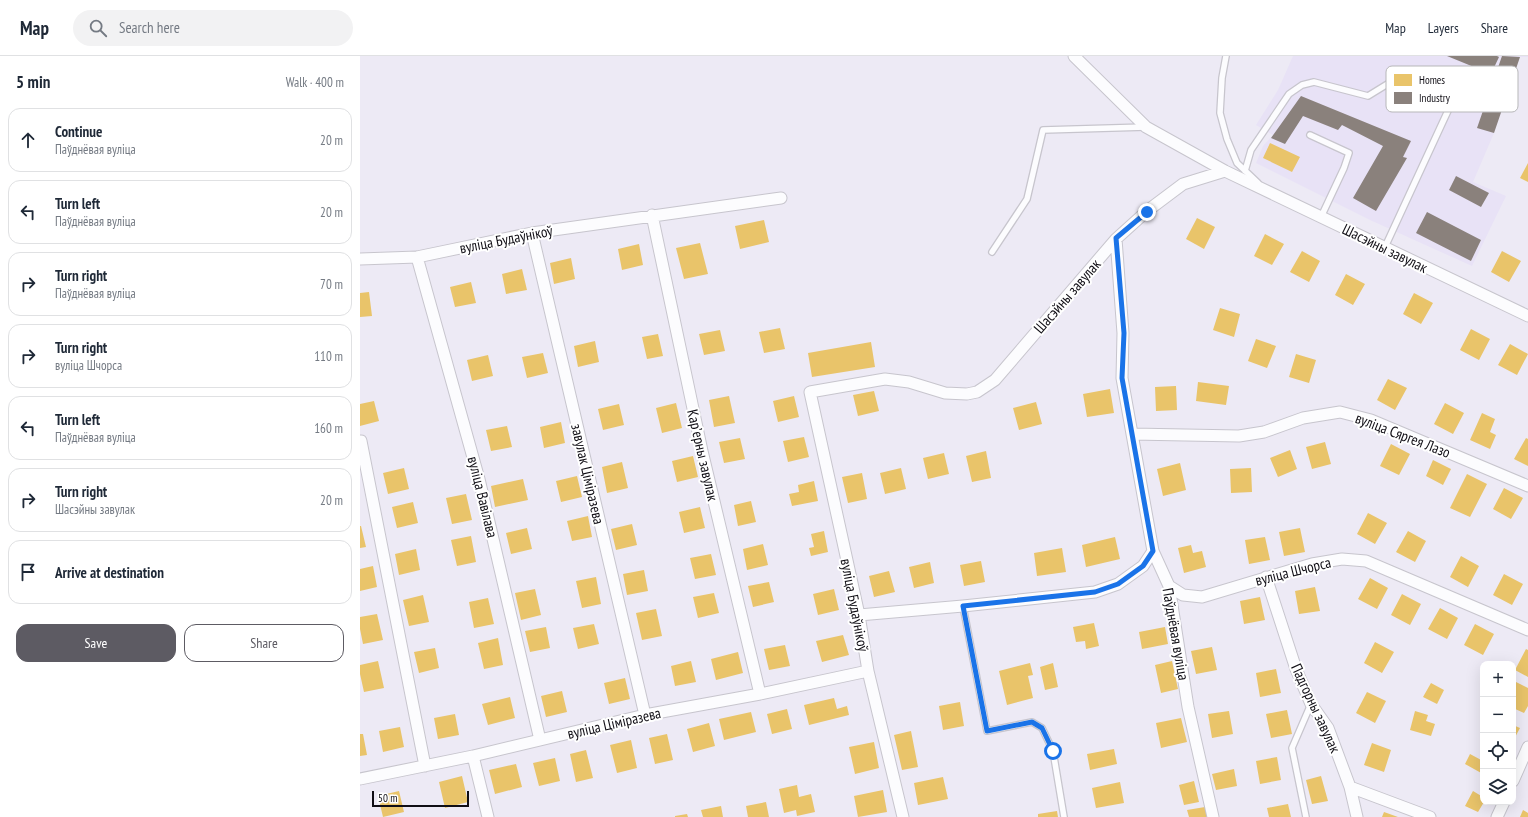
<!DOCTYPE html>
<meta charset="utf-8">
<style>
body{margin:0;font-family:"PT Sans Narrow",sans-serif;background:#f2f2f3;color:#1f2937}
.controls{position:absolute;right:12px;bottom:12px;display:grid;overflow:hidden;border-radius:8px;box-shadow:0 4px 16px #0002}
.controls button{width:36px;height:36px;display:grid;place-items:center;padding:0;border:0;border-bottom:1px solid #e0e1e3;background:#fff;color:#1f2937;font:20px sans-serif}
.scale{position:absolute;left:12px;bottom:10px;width:97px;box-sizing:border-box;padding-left:4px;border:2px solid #100e15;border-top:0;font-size:11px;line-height:14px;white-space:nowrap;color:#100e15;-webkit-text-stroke:3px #fff;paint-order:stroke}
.stop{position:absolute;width:12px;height:12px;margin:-9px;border:3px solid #1a73e8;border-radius:50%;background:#fff}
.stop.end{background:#1a73e8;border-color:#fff;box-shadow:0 1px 4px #0008}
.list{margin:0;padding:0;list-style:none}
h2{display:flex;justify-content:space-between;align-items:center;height:52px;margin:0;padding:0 16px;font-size:17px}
h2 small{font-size:13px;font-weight:400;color:#747a83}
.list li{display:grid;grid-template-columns:26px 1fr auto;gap:12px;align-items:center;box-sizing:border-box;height:64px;margin:0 8px 8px;padding:0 8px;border:1px solid #e0e1e3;border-radius:12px}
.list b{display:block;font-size:15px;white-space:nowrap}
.list p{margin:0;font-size:13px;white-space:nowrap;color:#747a83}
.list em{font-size:13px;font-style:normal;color:#747a83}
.actions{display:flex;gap:8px;padding:12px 16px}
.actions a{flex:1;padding:9px 0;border:1px solid #5d5b63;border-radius:12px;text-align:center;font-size:14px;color:#5d5b63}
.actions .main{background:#5d5b63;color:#fff}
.icon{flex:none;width:22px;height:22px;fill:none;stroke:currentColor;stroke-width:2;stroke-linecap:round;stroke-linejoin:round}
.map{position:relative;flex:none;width:1168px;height:761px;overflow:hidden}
header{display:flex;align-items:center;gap:24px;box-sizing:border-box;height:56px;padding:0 20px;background:#fff;border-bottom:1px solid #e0e1e3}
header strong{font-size:19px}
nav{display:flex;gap:22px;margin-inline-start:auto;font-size:14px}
.search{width:280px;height:36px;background:#f2f2f3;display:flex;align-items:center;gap:10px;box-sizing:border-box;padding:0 14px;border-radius:22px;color:#747a83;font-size:15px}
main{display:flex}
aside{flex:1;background:#fff}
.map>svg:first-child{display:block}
</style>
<header>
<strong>Map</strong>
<div class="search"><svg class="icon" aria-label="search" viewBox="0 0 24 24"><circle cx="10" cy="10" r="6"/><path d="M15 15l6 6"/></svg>Search here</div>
<nav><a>Map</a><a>Layers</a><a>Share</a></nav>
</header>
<main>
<aside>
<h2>5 min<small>Walk · 400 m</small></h2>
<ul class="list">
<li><svg class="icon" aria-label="ahead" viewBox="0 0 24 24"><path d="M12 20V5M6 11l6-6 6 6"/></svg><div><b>Continue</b><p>Паўднёвая вуліца</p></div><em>20 m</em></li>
<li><svg class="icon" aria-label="left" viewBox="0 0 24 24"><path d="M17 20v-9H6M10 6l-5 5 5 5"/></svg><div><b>Turn left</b><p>Паўднёвая вуліца</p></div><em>20 m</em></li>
<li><svg class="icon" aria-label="right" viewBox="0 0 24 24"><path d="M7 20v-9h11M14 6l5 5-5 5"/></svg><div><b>Turn right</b><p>Паўднёвая вуліца</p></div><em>70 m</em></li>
<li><svg class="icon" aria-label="right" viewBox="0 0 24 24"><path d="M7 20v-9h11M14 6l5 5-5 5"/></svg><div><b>Turn right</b><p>вуліца Шчорса</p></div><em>110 m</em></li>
<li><svg class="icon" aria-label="left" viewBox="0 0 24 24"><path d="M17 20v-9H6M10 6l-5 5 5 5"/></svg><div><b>Turn left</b><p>Паўднёвая вуліца</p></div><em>160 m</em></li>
<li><svg class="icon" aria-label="right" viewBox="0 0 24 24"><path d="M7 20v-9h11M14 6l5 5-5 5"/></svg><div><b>Turn right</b><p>Шасэйны завулак</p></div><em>20 m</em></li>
<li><svg class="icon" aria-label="arrive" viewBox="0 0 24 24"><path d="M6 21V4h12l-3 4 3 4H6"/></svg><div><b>Arrive at destination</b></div></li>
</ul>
<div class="actions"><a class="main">Save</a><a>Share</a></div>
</aside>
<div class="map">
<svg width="1168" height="761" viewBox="0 0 1168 761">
<rect width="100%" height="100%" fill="#edeaf5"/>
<path fill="#e8e2f6" d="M933,0H1168V1H1160L1134,77L1113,126L1146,140L1112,210L1010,164L896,107L903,90L913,79L896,69L918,34Z"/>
<path fill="#e9c46a" d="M910,87L940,101L932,116L903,102Z
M1168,107V126L1160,122Z
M837,162L855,171L844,193L826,183Z
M404,164L409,186L380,193L375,170Z
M905,178L924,188L912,209L894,200Z
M340,187L348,218L324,223L316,192Z
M279,188L283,209L262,214L258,193Z
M942,195L960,205L949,226L930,216Z
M1142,195L1161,205L1149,226L1131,216Z
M211,202L215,223L194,228L190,207Z
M162,213L167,234L146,238L142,218Z
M986,218L1005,228L993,249L975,239Z
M111,226L116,247L95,251L90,231Z
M9,236L12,260L0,261V237Z
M1054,237L1073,247L1061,268L1043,258Z
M860,252L880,258L874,281L853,274Z
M420,272L425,293L404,297L399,276Z
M1111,273L1130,283L1119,304L1100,294Z
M360,274L365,295L344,299L339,278Z
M298,278L303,300L287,303L282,281Z
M896,283L916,290L907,312L888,305Z
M235,285L239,306L218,311L214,290Z
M511,286L515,311L452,321L448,297Z
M1150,288L1168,298L1157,319L1138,309Z
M183,297L188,317L167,322L162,301Z
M936,298L956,304L949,327L929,321Z
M128,299L133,320L112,325L107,304Z
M1028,323L1047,332L1035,354L1017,344Z
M838,326L869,330L866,349L836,345Z
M816,330L817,354L796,355L795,331Z
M750,333L754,357L727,361L723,338Z
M514,335L519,355L498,360L493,339Z
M369,340L375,367L354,371L349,344Z
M434,340L439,361L418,366L413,345Z
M14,345L19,365L0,370V348Z
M676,346L682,368L659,374L653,352Z
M316,347L322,372L302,377L296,352Z
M1085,347L1104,357L1093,378L1074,368Z
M259,348L264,369L243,374L238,353Z
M1122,357L1135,363L1130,376L1136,379L1130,393L1110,384Z
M201,366L205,387L184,392L180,371Z
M147,370L152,391L131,395L126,374Z
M444,381L449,401L428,406L423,385Z
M380,382L385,403L364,407L359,386Z
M1166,382L1168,383V410L1154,403Z
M965,386L971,408L952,413L946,391Z
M1031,388L1050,398L1039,419L1020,410Z
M930,394L937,413L918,421L910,402Z
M626,395L631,422L612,426L606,400Z
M584,397L589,418L568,423L563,402Z
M333,400L338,421L317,426L312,405Z
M1073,404L1091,413L1083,429L1066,420Z
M262,406L268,432L247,437L242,411Z
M820,407L826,434L803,440L797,413Z
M44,412L49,433L28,438L23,417Z
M541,412L546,433L525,438L520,417Z
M891,412L892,436L871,437L870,413Z
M502,417L507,443L488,447L482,421Z
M1107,418L1127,428L1110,461L1090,452Z
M217,420L222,441L201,446L196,425Z
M163,423L168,444L135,451L131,430Z
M454,425L458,445L432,450L429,438L439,436L438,429Z
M1144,432L1163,442L1151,463L1133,453Z
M106,438L112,464L92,468L86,442Z
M391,445L396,466L378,470L374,449Z
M53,446L58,467L37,472L32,451Z
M340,451L345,472L324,477L319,456Z
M1008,457L1027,467L1015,488L997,478Z
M228,460L232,481L212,485L207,465Z
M272,468L277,489L256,494L251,473Z
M0,470H1L6,491L0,492Z
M167,472L172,493L151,498L146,477Z
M940,472L945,496L924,500L919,476Z
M464,475L468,496L451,500L449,492L454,491L451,478Z
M1048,475L1066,485L1055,506L1036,496Z
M111,480L116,506L97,510L91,484Z
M755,481L760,503L726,511L722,489Z
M905,481L910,504L889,508L885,484Z
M403,488L408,509L387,514L383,493Z
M831,489L833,497L842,495L846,511L824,517L818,492Z
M702,492L706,516L677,520L674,497Z
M56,493L60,514L39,519L35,498Z
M351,498L356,519L335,523L330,502Z
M1101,500L1119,510L1108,531L1090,521Z
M621,505L625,526L604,530L600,509Z
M570,506L574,527L554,532L549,511Z
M13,510L17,531L0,535V513Z
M284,514L288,535L267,539L263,518Z
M529,515L535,536L514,541L509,520Z
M1144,518L1163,528L1152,549L1133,539Z
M236,521L241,548L222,552L216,525Z
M1010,522L1028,532L1017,553L998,543Z
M409,526L414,546L393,551L388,530Z
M955,531L960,555L939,558L935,535Z
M175,533L181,559L161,564L155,537Z
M474,533L479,554L458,559L453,538Z
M354,537L359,557L338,562L333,541Z
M1042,538L1061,548L1050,569L1031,559Z
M63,539L69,566L49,570L43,544Z
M900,541L905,564L884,568L880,545Z
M128,542L134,568L114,572L109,546Z
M1080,552L1098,562L1087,583L1068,573Z
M296,553L302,580L282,584L276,557Z
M17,558L23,584L3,588L0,573V561Z
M734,567L739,590L726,593L725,585L716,586L713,571Z
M234,568L239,588L218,593L213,572Z
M1115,568L1134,578L1123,599L1104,589Z
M186,571L190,592L170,596L165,575Z
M805,571L808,588L782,593L779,576Z
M483,579L489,599L462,606L456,585Z
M138,582L143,609L124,613L118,587Z
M1015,586L1034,596L1022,617L1004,607Z
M425,589L430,610L409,614L404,593Z
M852,591L857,614L836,618L831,595Z
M75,592L79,612L59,617L54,596Z
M1166,593L1168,594V621L1155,614Z
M378,596L383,617L356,624L351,603Z
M18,605L24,632L4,636L0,618V609Z
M331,605L336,626L315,630L311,610Z
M812,605L818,633L801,637L795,609Z
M670,607L673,619L668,620L673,642L647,649L639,615Z
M693,607L698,631L685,634L680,611Z
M916,613L921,637L900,641L896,617Z
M265,622L270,643L249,648L244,627Z
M1156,626L1168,632V650L1164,657L1153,652V633Z
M1071,627L1084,634L1077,648L1063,641Z
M202,635L207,656L186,661L181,640Z
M1007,636L1026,645L1015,667L996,657Z
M150,641L155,662L128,669L122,648Z
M474,642L477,653L487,650L489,659L449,669L444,649Z
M600,646L604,670L583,674L579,650Z
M427,653L432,673L412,678L407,658Z
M927,654L932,678L911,682L906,658Z
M869,655L873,678L852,682L848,658Z
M1055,655L1068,659L1066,665L1075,668L1071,680L1050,674Z
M391,656L396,676L364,684L359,663Z
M95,658L99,679L78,683L74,662Z
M821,662L827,686L801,692L796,667Z
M349,667L355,690L333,696L327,673Z
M1153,669L1160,672L1153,685Z
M40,671L44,691L23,696L19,675Z
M551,675L558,711L542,714L534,679Z
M0,678H3L7,699L0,700Z
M307,678L313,704L295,708L289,682Z
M271,684L277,712L257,717L250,689Z
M514,686L519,712L495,718L489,691Z
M1012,687L1031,694L1024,716L1004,709Z
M754,693L757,708L730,714L727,698Z
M226,694L233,722L216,726L210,698Z
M1110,698L1123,705V718L1105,708Z
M917,701L921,724L900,728L896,705Z
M195,702L200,725L179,730L173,707Z
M156,708L162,731L135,738L129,714Z
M874,713L877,730L856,734L852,718Z
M102,720L108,746L85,752L79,726Z
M961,720L968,745L952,748L946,724Z
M583,721L588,743L558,749L554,727Z
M834,725L839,746L824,749L819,729Z
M760,726L764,747L736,752L732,732Z
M437,729L439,741L451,738L455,756L437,760L436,754L424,757L419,733Z
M523,734L527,756L498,761L494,740Z
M39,735L44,756L23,761L18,740Z
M1113,735L1123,741L1124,746L1118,756L1105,750Z
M406,746L409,761H388L386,750Z
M928,748L931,761H909L907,752Z
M361,750L363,761H343L341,754Z
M845,751L847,761H829L827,754Z
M1163,754L1168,757V761H1160Z
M697,755L698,761H678V758Z
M1024,756L1038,761H1022Z
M327,758L328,761H315V760Z"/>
<path fill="#8a817c" d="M1087,0H1137L1139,1L1131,18Z
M1142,0L1160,1L1134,77L1117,72Z
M941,40L1051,85L1043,101L1047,102L1016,155L993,142L1023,90L982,69L978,74L943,60L925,88L911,82Z
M1096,120L1129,137L1121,151L1089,134Z
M1067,156L1121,184L1111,205L1056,177Z"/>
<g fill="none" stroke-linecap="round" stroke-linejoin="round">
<defs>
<path id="lane" d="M866,0L862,22L860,57L867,83L877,107L898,127
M950,79L989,97L984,112L961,161
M885,115L891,94L929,38L942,29L954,26L1008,40L1034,24L1092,46L1025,191
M632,196L667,143L683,74L786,71
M603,550L627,675L672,666L682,672L693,695L704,761
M946,761L932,692L951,648"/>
<path id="street" d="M714,0L786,71L865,115L1168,260
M292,159L342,395L400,638
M172,177L285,659
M756,183L763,277L762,322L793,495L809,530L828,651L853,761
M57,201L119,423L180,684
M0,203L57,201L172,177L421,142
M772,378L879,380L904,376L943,362L980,356L1011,364L1168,430
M0,385H1L65,710
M906,521L936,613L951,648L968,672L990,731L997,761
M809,530L823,539L842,541L952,508L982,503L1006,505L1168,574
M499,559L603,550L735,536L758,528L783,510L793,495
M113,700L128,761
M0,723L113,700L285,659L400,638L508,615
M1153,725L1168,691
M990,731L1070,761
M543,761L508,615L499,559L450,336L525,323L549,326L585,337L607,338L617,336L635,324L756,183L787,155L823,128L865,115
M1137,761L1144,746"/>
</defs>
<use href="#lane" stroke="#c7c5cd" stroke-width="8"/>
<use href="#street" stroke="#c7c5cd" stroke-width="13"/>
<use href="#lane" stroke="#fcfcfe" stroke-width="5.5"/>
<use href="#street" stroke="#fcfcfe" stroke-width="11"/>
</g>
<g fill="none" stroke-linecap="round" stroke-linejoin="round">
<path stroke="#1a73e8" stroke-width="5" d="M693,695L682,672L672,666L627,675L603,550L735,536L758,528L783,510L793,495L762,322L764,277L756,182L787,156"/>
</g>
<g text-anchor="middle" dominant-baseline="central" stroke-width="4" stroke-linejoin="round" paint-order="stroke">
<g font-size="15" fill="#100e15" stroke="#fff">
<text transform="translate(146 183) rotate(-11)">вуліца Будаўнікоў</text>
<text transform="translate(1025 192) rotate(26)">Шасэйны завулак</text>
<text transform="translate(707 240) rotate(-49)">Шасэйны завулак</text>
<text transform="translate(1043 379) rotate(21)">вуліца Сяргея Лазо</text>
<text transform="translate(343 399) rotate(77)">Карʼерны завулак</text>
<text transform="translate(228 418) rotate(77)">завулак Ціміразева</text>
<text transform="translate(123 441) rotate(76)">вуліца Вавілава</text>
<text transform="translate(933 515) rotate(-14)">вуліца Шчорса</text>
<text transform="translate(495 549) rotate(79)">вуліца Будаўнікоў</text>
<text transform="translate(816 578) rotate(80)">Паўднёвая вуліца</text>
<text transform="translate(956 652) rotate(65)">Падгорны завулак</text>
<text transform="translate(254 667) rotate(-13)">вуліца Ціміразева</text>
</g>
</g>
<rect x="1026" y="10" width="132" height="46" rx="6" fill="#fff" stroke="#b7b7b9" stroke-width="1"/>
<rect x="1034" y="18" width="18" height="12" fill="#e9c46a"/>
<rect x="1034" y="36" width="18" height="12" fill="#8a817c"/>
<g font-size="11" fill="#100e15">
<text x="1059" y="28">Homes</text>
<text x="1059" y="46">Industry</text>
</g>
</svg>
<div class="controls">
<button>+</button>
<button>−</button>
<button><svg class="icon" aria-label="locate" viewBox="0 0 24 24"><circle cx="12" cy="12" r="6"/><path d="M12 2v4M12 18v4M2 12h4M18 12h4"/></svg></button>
<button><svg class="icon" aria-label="layers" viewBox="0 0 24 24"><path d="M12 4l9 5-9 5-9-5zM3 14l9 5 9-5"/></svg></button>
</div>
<div class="scale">50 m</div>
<div class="stop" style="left:693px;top:695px"></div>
<div class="stop end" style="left:787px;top:156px"></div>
</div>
</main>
